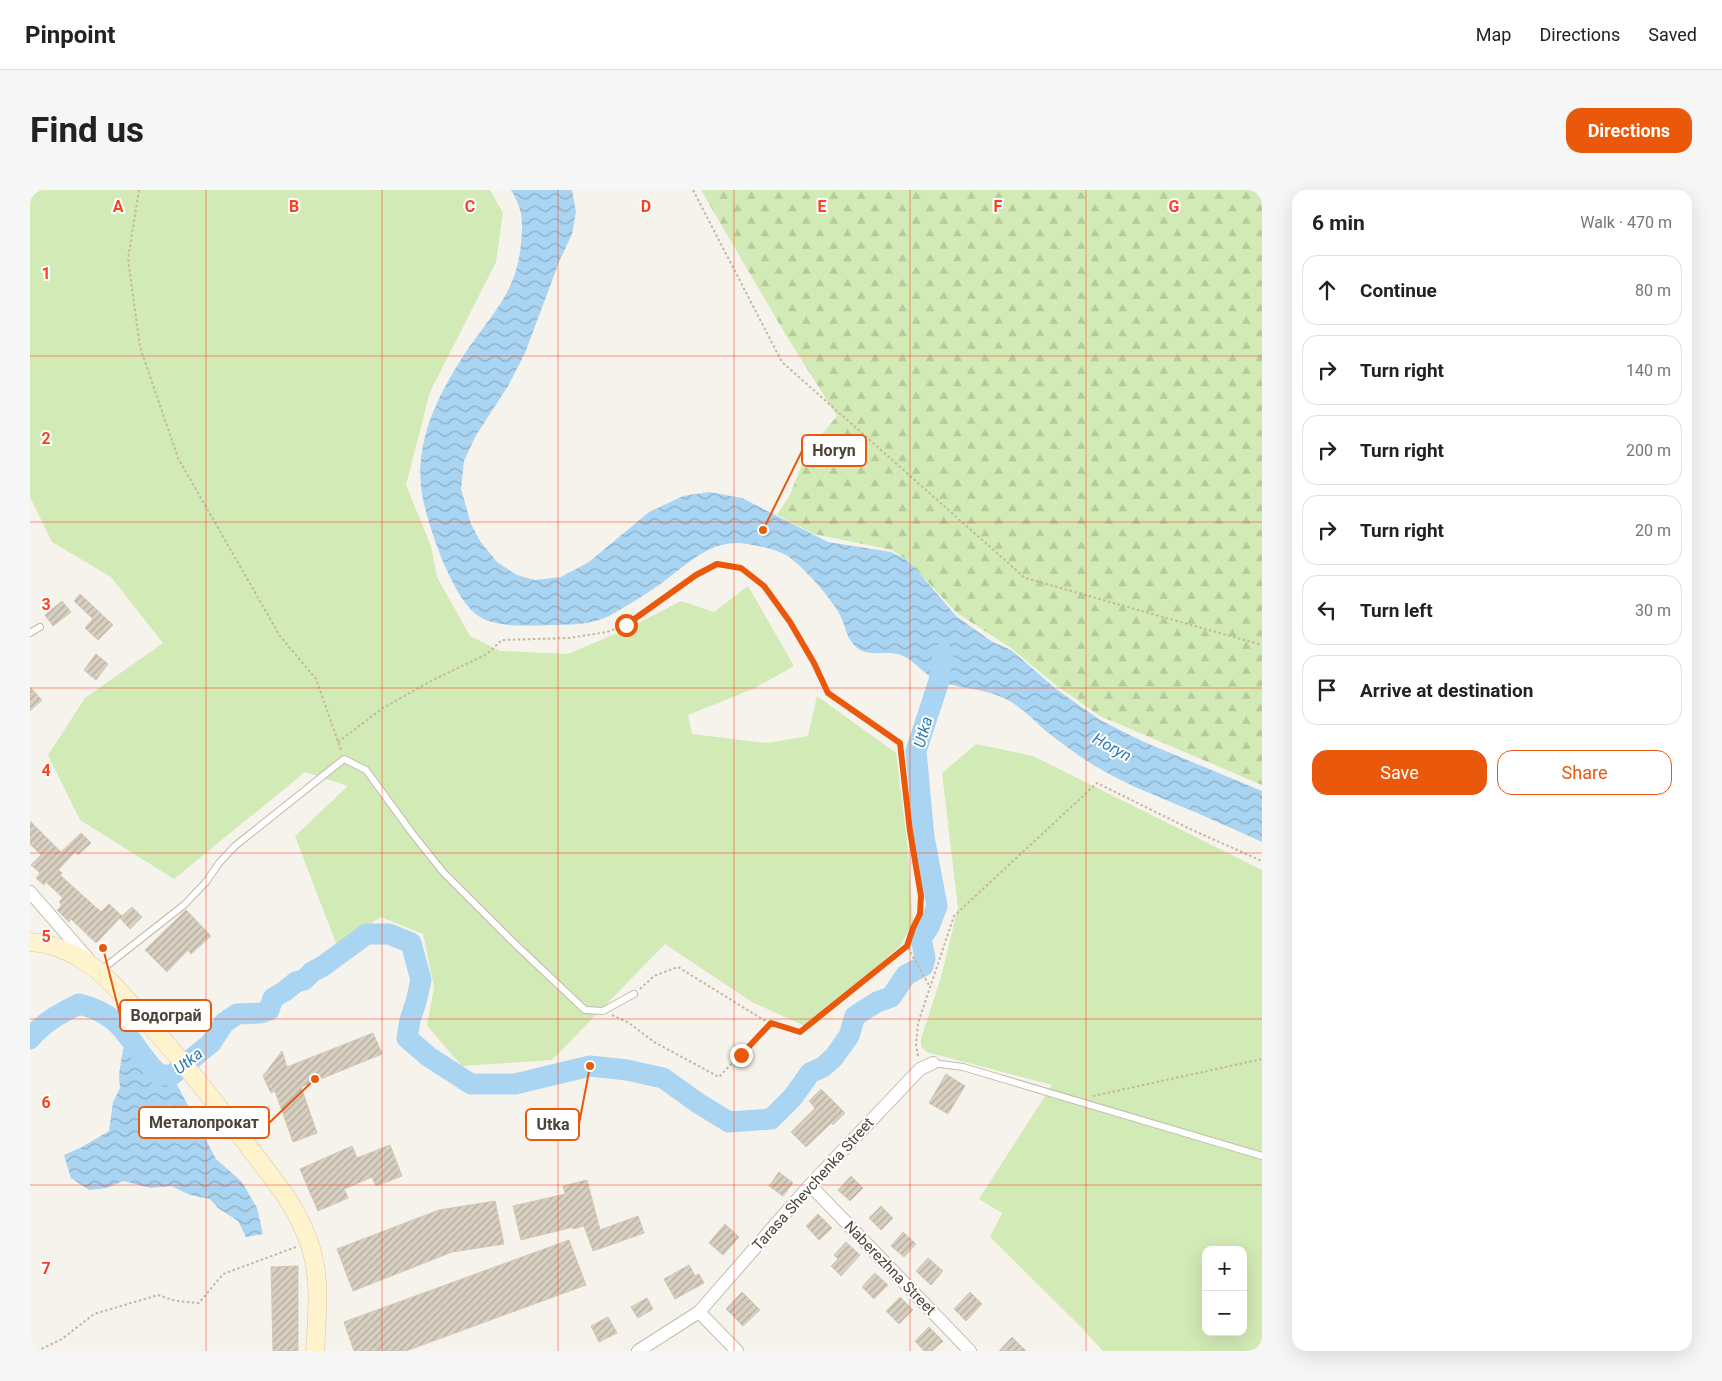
<!DOCTYPE html>
<meta charset="utf-8">
<style>
body{margin:0;font-family:Roboto,sans-serif;background:#f6f6f6;color:#222}
.controls{position:absolute;right:15px;bottom:15px;display:grid;overflow:hidden;border-radius:10px;box-shadow:0 5px 20px #0002}
.controls button{width:45px;height:45px;display:grid;place-items:center;padding:0;border:0;border-bottom:1px solid #e0e0e0;background:#fff;color:#222;font:25px sans-serif}
.stop{position:absolute;width:15px;height:15px;margin:-11px;border:4px solid #ea580c;border-radius:50%;background:#fff}
.stop.end{background:#ea580c;border-color:#fff;box-shadow:0 1px 5px #0008}
.list{margin:0;padding:0;list-style:none}
h2{display:flex;justify-content:space-between;align-items:center;height:65px;margin:0;padding:0 20px;font-size:21px}
h2 small{font-size:16px;font-weight:400;color:#767676}
.list li{display:grid;grid-template-columns:32px 1fr auto;gap:15px;align-items:center;box-sizing:border-box;height:70px;margin:0 10px 10px;padding:0 10px;border:1px solid #e0e0e0;border-radius:15px}
.list b{display:block;font-size:19px;white-space:nowrap}
.list em{font-size:16px;font-style:normal;color:#767676}
.actions{display:flex;gap:10px;padding:15px 20px}
.actions a{flex:1;padding:11px 0;border:1px solid #ea580c;border-radius:15px;text-align:center;font-size:18px;color:#ea580c}
.actions .main{background:#ea580c;color:#fff}
.icon{flex:none;width:28px;height:28px;fill:none;stroke:currentColor;stroke-width:2;stroke-linecap:round;stroke-linejoin:round}
.map{position:relative;flex:none;width:1232px;height:1161px;overflow:hidden;border-radius:15px}
header{display:flex;align-items:center;gap:30px;box-sizing:border-box;height:70px;padding:0 25px;background:#fff;border-bottom:1px solid #e0e0e0}
header strong{font-size:24px}
nav{display:flex;gap:28px;margin-inline-start:auto;font-size:18px}
.intro{display:flex;align-items:center;justify-content:space-between;box-sizing:border-box;height:120px;padding:0 30px}
h1{margin:0;font-size:35px}
.button{padding:12px 22px;border-radius:15px;background:#ea580c;color:#fff;font-size:18px;font-weight:700}
main{display:flex;gap:30px;padding:0 30px}
aside{flex:1;background:#fff;border-radius:15px;box-shadow:0 5px 20px #0002}
.map>svg:first-child{display:block}
</style>
<header>
<strong>Pinpoint</strong>
<nav><a>Map</a><a>Directions</a><a>Saved</a></nav>
</header>
<div class="intro"><h1>Find us</h1><a class="button">Directions</a></div>
<main>
<div class="map">
<svg width="1232" height="1161" viewBox="0 0 1232 1161">
<defs>
<pattern id="forest-firs" width="22" height="20" patternUnits="userSpaceOnUse" patternTransform="scale(1.25)"><rect width="22" height="20" fill="#d2eab5"/><path d="M5 1l3.5 6h-7zM16 11l3.5 6h-7z" fill="#b6ca9c"/></pattern>
<pattern id="water-waves" width="16" height="10" patternUnits="userSpaceOnUse" patternTransform="scale(1.25)"><rect width="16" height="10" fill="#a9d4f2"/><path d="M0 5q4-4 8 0t8 0" fill="none" stroke="#8caec5"/></pattern>
<pattern id="building-hatch" width="6" height="6" patternUnits="userSpaceOnUse" patternTransform="scale(1.25)"><rect width="6" height="6" fill="#d8cfc1"/><path d="M-1 1l2-2M0 6l6-6M5 7l2-2" fill="none" stroke="#b1aa9e"/></pattern>
</defs>
<rect width="100%" height="100%" fill="#f6f3ec"/>
<path fill="#d2eab5" fill-rule="evenodd" d="M0,0H460L473,23L466,72L400,202L376,295L401,356L407,387L440,446L470,461L538,464L597,439L651,411L684,422L718,396L764,476L723,499L658,525L662,544L737,553L778,546L787,506L866,563L877,651L883,731L871,755L777,837L722,812L635,754L522,870L432,876L397,836L404,797L393,744L351,727L307,756L265,646L318,596L275,582L144,689L50,630L18,565L55,508L133,453L81,387L22,352L0,307Z
M946,554L1003,566L1232,680V1161H1073L1051,1137L960,1047L972,1023L949,1009L1022,895L896,862L891,856V849L911,787L928,718L912,583ZM1176,1060H1213V1142H1176Z"/>
<path fill="url(#forest-firs)" d="M671,0H1232V595L1070,526L1027,496L981,458L927,423L877,370L862,360L784,344L747,325L760,305L776,264L807,226L757,147Z"/>
<path fill="url(#water-waves)" d="M481,0H542L546,22L542,44L529,72L495,163L478,196L445,247L434,271L431,299L441,334L450,351L467,372L487,385L505,390L531,387L559,372L619,322L653,306L679,302L712,308L798,352L861,362L875,369L885,378L926,426L961,451L981,460L1026,499L1070,530L1114,552L1232,601V652C1203,639 1173,625 1143,613C1120,603 1096,594 1074,581C1054,570 1035,556 1017,542C1003,530 991,516 974,508C953,498 928,499 907,490C892,484 883,467 867,464C854,461 839,467 827,458C817,450 816,438 811,427C803,410 773,376 756,365C745,359 730,356 717,354C682,348 658,374 632,393C615,405 597,416 579,426C561,435 538,435 518,435C500,436 465,437 450,427C423,412 397,333 392,304C384,254 406,209 432,168C458,127 487,105 491,53C493,30 493,20 481,0Z
M114,853L142,885L186,969L212,992L227,1018L233,1044L216,1047L208,1031L188,1018L180,1009L160,1005L141,996L121,998L93,991L77,998L59,1000L41,988L34,965L52,957L79,941L83,912L90,898L89,884L93,859Z"/>
<g fill="none" stroke-linecap="round" stroke-linejoin="round">
<path stroke="#a9d4f2" stroke-width="21" d="M0,849C12,833 31,823 49,814C97,826 98,854 129,885H142L181,853L194,833L207,824L231,823L239,820L243,808L255,801L266,792L274,790L282,782L293,776L337,744H359L381,753L391,790L386,812L380,830L377,848L399,867L441,894H485L560,876L597,880L633,888L668,913L699,932L741,929L763,907L780,883L793,877L804,867L819,846L825,826L847,812L861,807L876,785L893,776L895,768L891,748L899,737L907,716L894,647L886,561L909,491L913,464"/>
</g>
<path fill="url(#building-hatch)" stroke="#d3c7b4" d="M50,404L83,435L68,450L55,438L63,429L44,411Z
M32,411L41,422L23,436L15,425Z
M66,464L78,474L66,490L54,480Z
M0,497L12,510L0,521Z
M0,631L31,662L51,643L61,653L48,665L45,662L28,680L32,683L30,685L71,722L79,714L92,726L102,717L112,727L100,739L90,728L66,753L41,729L39,732L27,720L32,715L29,712L33,708L16,692L14,695L6,688L10,683L1,675L11,665L0,654Z
M156,720L181,746L161,764L158,760L137,782L115,760Z
M343,843L352,864L271,897L287,943L263,952L245,901L241,903L233,886L252,861L257,877Z
M916,884L935,896L918,924L899,913Z
M791,899L815,923L803,935L801,933L776,957L761,942L785,918L779,911Z
M360,955L372,986L346,996L342,987L314,999L318,1008L288,1021L270,979L322,956L327,968Z
M749,982L763,993L753,1006L739,996Z
M821,986L833,998L820,1011L808,1000Z
M557,990L570,1040L608,1026L614,1043L563,1061L554,1036L543,1039V1037L491,1050L483,1016L535,1004L533,996Z
M465,1011L474,1054L422,1062L323,1101L307,1059L409,1020Z
M851,1016L863,1028L851,1040L839,1028Z
M788,1024L802,1038L789,1050L776,1036Z
M695,1034L709,1047L693,1065L679,1053Z
M873,1042L886,1054L874,1067L861,1056Z
M539,1050L556,1095L376,1161H324L314,1132Z
M816,1052L830,1065L811,1086L801,1076L808,1069L804,1065Z
M898,1068L913,1081L901,1095L886,1081Z
M659,1075L665,1086L669,1084L674,1093L645,1109L634,1089Z
M268,1076V1161H243L241,1077Z
M845,1083L858,1095L844,1109L832,1097Z
M712,1102L730,1120L713,1136L696,1119Z
M940,1102L952,1114L936,1131L924,1119Z
M870,1107L883,1120L869,1134L856,1121Z
M617,1108L623,1119L608,1128L601,1117Z
M578,1127L587,1143L569,1152L561,1136Z
M899,1137L913,1151L902,1161H894L885,1151Z
M982,1147L996,1161H969Z"/>
<g fill="none" stroke-linecap="round" stroke-linejoin="round">
<defs>
<path id="service" d="M0,443L10,437
M70,781L154,715L176,692L189,673L205,656L314,569L336,580L382,643L413,682L484,753L555,820L573,821L604,804
M903,873L933,877L1232,966"/>
<path id="minor" d="M0,702L59,770
M780,995L940,1161
M669,1122L707,1161
M608,1161L669,1122L780,995L890,879L903,873"/>
<path id="secondary" d="M0,752C19,753 37,760 53,770C76,784 93,806 111,825C163,882 209,943 255,1005C293,1063 289,1095 285,1161"/>
</defs>
<use href="#service" stroke="#c2bbae" stroke-width="8"/>
<use href="#minor" stroke="#c2bbae" stroke-width="14"/>
<use href="#secondary" stroke="#d6c79b" stroke-width="19"/>
<path stroke="#c4b79f" stroke-width="2" stroke-dasharray="2.5 2.5" stroke-linecap="butt" d="M109,0L98,69L110,157L148,268L250,446L286,489L311,560
M663,0L752,172L995,388L1232,455
M308,552L353,518L401,491L457,464L472,450L539,448L577,442L596,435L666,385L687,374L711,378L734,396L760,432L784,473L798,503L870,553L881,641L891,706L890,724L883,738L877,756L900,797
M610,799L624,786L648,777L737,832L771,842L877,756
M582,825L599,833L624,852L689,887L740,833
M888,866L886,855L888,833L924,726L1067,593L1160,639L1232,671
M1063,906L1232,869
M7,1161L32,1149L64,1124L128,1105L146,1111L169,1113L193,1084L266,1057"/>
<use href="#service" stroke="#fff" stroke-width="6"/>
<use href="#minor" stroke="#fff" stroke-width="12"/>
<use href="#secondary" stroke="#fff3cd" stroke-width="18"/>
</g>
<g fill="none" stroke-linecap="round" stroke-linejoin="round">
<path stroke="#ea580c" stroke-width="6" d="M596,435L666,385L687,374L711,378L734,396L760,432L784,473L798,503L870,553L880,641L891,706L890,724L883,738L877,756L770,842L741,833L711,865"/>
</g>
<path fill="none" stroke="#fc3f1d" stroke-width="1" stroke-opacity="0.55" d="M176,0V1161M352,0V1161M528,0V1161M704,0V1161M880,0V1161M1056,0V1161M0,166H1232M0,332H1232M0,498H1232M0,663H1232M0,829H1232M0,995H1232"/>
<g text-anchor="middle" dominant-baseline="central" stroke-width="4" stroke-linejoin="round" paint-order="stroke">
<g font-size="15" fill="#4b4439" stroke="#fff">
<text transform="translate(783 994) rotate(-48)">Tarasa Shevchenka Street</text>
<text transform="translate(860 1078) rotate(46)">Naberezhna Street</text>
</g>
<g font-size="16" font-style="italic" fill="#2e7ab2" stroke="#fff">
<text transform="translate(893 542) rotate(-74)">Utka</text>
<text transform="translate(1082 557) rotate(29)">Horyn</text>
<text transform="translate(158 871) rotate(-38)">Utka</text>
</g>
</g>
<g font-size="16" text-anchor="middle" font-weight="bold" fill="#fc3f1d" stroke="#fff" stroke-width="4" stroke-linejoin="round" paint-order="stroke">
<text x="88" y="22">A</text>
<text x="264" y="22">B</text>
<text x="440" y="22">C</text>
<text x="616" y="22">D</text>
<text x="792" y="22">E</text>
<text x="968" y="22">F</text>
<text x="1144" y="22">G</text>
<text x="16" y="89">1</text>
<text x="16" y="254">2</text>
<text x="16" y="420">3</text>
<text x="16" y="586">4</text>
<text x="16" y="752">5</text>
<text x="16" y="918">6</text>
<text x="16" y="1084">7</text>
</g>
<path fill="none" stroke="#e8590c" stroke-width="2" d="M733 340L772 261M73 758L90 825M285 889L239 933M560 876L549 934"/>
<g fill="#e8590c" stroke="#fff" stroke-width="2">
<circle cx="733" cy="340" r="5"/>
<circle cx="73" cy="758" r="5"/>
<circle cx="285" cy="889" r="5"/>
<circle cx="560" cy="876" r="5"/>
</g>
<g fill="#fff" stroke="#e8590c" stroke-width="2">
<rect x="772" y="245" width="64" height="31" rx="5"/>
<rect x="90" y="810" width="91" height="31" rx="5"/>
<rect x="109" y="917" width="130" height="31" rx="5"/>
<rect x="496" y="919" width="53" height="31" rx="5"/>
</g>
<g font-size="16" text-anchor="middle" font-weight="bold" fill="#4b4439">
<text x="804" y="266">Horyn</text>
<text x="136" y="831">Водограй</text>
<text x="174" y="938">Металопрокат</text>
<text x="523" y="940">Utka</text>
</g>
</svg>
<div class="controls">
<button>+</button>
<button>−</button>
</div>
<div class="stop" style="left:596px;top:435px"></div>
<div class="stop end" style="left:711px;top:865px"></div>
</div>
<aside>
<h2>6 min<small>Walk · 470 m</small></h2>
<ul class="list">
<li><svg class="icon" aria-label="ahead" viewBox="0 0 24 24"><path d="M12 20V5M6 11l6-6 6 6"/></svg><div><b>Continue</b></div><em>80 m</em></li>
<li><svg class="icon" aria-label="right" viewBox="0 0 24 24"><path d="M7 20v-9h11M14 6l5 5-5 5"/></svg><div><b>Turn right</b></div><em>140 m</em></li>
<li><svg class="icon" aria-label="right" viewBox="0 0 24 24"><path d="M7 20v-9h11M14 6l5 5-5 5"/></svg><div><b>Turn right</b></div><em>200 m</em></li>
<li><svg class="icon" aria-label="right" viewBox="0 0 24 24"><path d="M7 20v-9h11M14 6l5 5-5 5"/></svg><div><b>Turn right</b></div><em>20 m</em></li>
<li><svg class="icon" aria-label="left" viewBox="0 0 24 24"><path d="M17 20v-9H6M10 6l-5 5 5 5"/></svg><div><b>Turn left</b></div><em>30 m</em></li>
<li><svg class="icon" aria-label="arrive" viewBox="0 0 24 24"><path d="M6 21V4h12l-3 4 3 4H6"/></svg><div><b>Arrive at destination</b></div></li>
</ul>
<div class="actions"><a class="main">Save</a><a>Share</a></div>
</aside>
</main>
